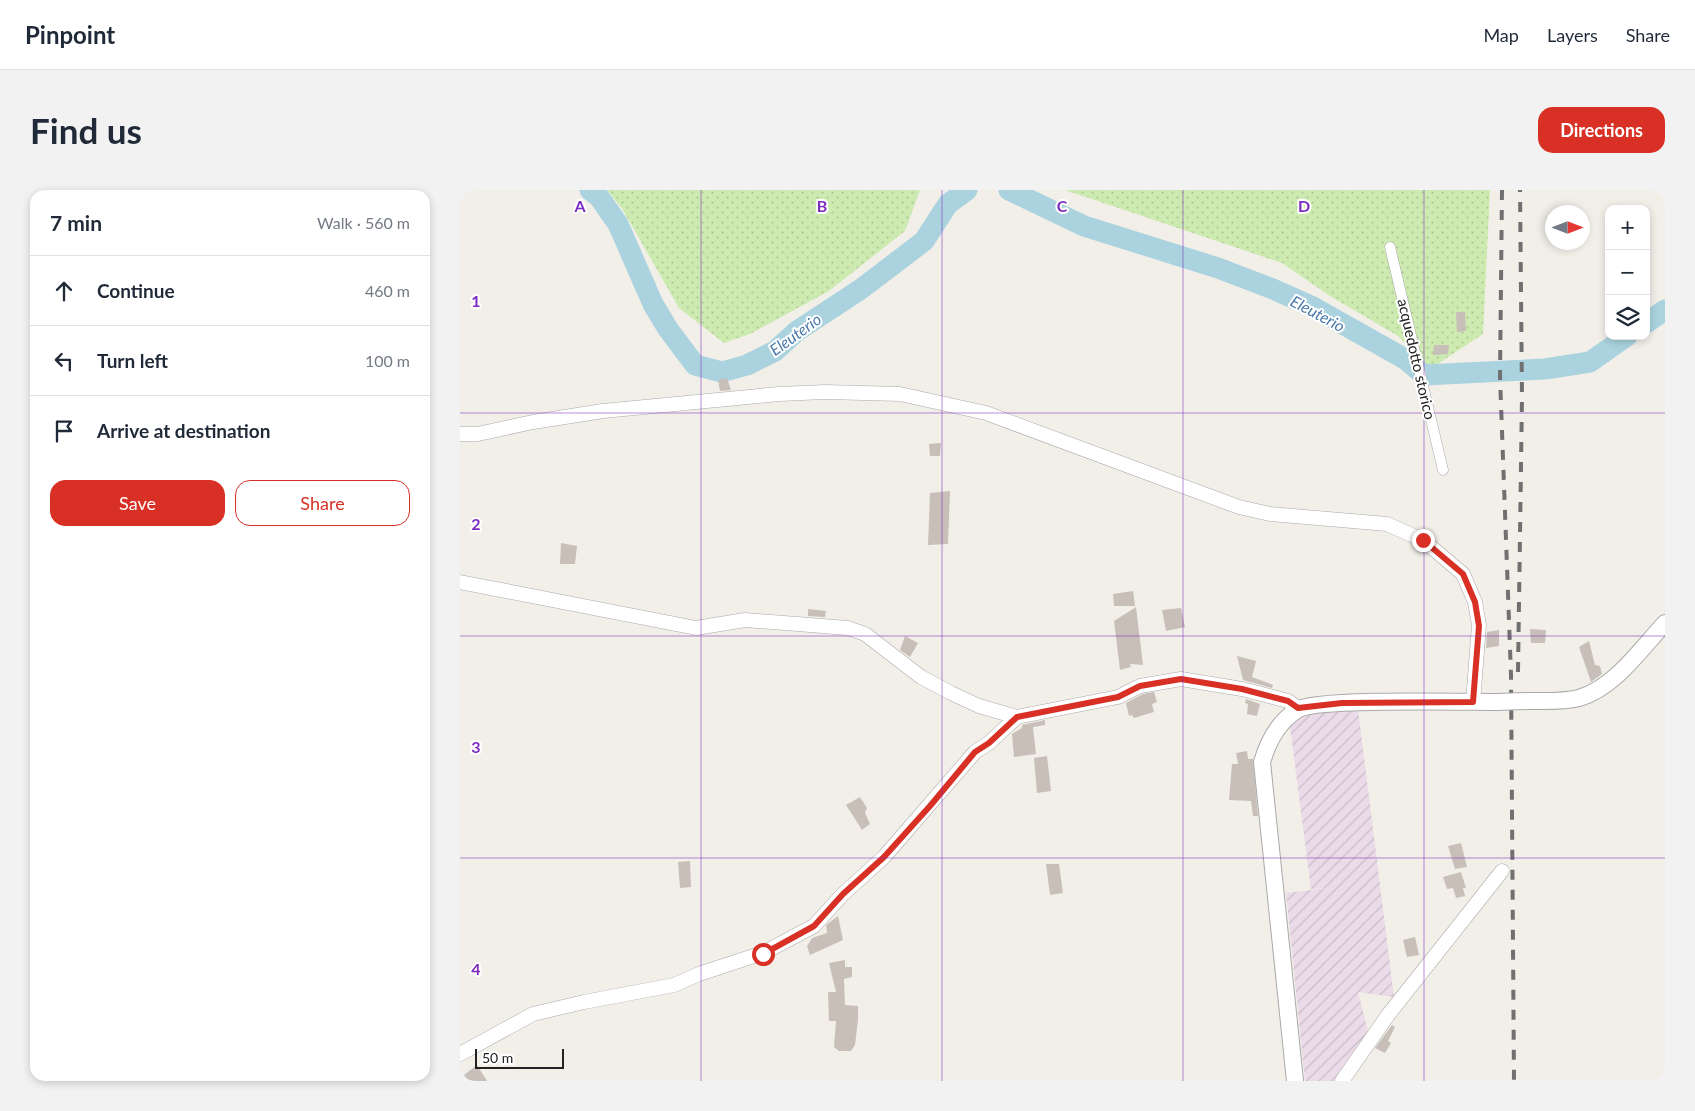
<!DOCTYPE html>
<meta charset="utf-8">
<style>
body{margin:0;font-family:Lato,sans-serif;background:#f2f2f3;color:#1f2937}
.controls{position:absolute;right:15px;top:15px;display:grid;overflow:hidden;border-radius:10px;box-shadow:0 2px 8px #0003}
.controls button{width:45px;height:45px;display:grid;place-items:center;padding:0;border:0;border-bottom:1px solid #e0e1e3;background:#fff;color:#1f2937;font:25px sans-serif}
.compass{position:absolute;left:1085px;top:15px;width:45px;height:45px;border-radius:50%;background:#fff;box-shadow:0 2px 8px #0003;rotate:90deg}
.scale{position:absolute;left:15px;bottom:12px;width:89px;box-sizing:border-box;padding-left:5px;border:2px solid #222;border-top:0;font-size:14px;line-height:18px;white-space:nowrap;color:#222;-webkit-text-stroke:4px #fff;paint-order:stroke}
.stop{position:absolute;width:15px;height:15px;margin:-11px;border:4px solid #d93025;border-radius:50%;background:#fff}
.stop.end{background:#d93025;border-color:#fff;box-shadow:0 1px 5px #0008}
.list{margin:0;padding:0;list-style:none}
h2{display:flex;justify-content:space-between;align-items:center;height:65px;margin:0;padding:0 20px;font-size:21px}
h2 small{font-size:16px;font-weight:400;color:#747a83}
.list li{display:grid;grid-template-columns:32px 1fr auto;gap:15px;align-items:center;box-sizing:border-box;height:70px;padding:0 20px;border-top:1px solid #e0e1e3}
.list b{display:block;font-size:19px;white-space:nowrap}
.list em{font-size:16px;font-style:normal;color:#747a83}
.actions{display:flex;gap:10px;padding:15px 20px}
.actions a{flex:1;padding:11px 0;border:1px solid #d93025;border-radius:15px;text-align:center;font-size:18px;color:#d93025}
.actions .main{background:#d93025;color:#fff}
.icon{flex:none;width:28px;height:28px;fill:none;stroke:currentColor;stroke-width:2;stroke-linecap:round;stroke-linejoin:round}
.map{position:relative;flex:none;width:1205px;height:891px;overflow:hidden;border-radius:15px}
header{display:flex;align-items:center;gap:30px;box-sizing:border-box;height:70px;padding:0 25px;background:#fff;border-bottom:1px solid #e0e1e3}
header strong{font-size:24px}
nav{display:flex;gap:28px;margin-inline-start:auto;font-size:18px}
.intro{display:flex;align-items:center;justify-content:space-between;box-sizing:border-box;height:120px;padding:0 30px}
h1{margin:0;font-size:35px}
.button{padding:12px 22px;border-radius:15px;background:#d93025;color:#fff;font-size:18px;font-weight:700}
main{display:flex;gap:30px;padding:0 30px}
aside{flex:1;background:#fff;border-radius:15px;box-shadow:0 2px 8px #0003}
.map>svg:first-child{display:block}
</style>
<header>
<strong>Pinpoint</strong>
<nav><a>Map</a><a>Layers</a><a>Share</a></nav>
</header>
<div class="intro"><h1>Find us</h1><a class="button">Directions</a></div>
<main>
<aside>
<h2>7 min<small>Walk · 560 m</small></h2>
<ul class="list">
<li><svg class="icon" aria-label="ahead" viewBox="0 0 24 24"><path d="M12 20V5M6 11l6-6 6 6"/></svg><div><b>Continue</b></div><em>460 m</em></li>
<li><svg class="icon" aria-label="left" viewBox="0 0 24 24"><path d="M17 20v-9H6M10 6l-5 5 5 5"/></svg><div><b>Turn left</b></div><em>100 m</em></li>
<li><svg class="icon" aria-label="arrive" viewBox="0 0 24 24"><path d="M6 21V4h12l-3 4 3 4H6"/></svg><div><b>Arrive at destination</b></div></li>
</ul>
<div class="actions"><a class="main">Save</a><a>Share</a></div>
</aside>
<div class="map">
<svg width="1205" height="891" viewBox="0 0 1205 891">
<defs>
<pattern id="industrial-furrows" width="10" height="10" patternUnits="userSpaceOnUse" patternTransform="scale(1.25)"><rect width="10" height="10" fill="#ebdbe8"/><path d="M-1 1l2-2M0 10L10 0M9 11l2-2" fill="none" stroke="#c9bcc7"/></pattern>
<pattern id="grass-dots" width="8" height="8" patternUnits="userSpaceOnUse" patternTransform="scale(1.25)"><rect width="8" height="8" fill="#cdebb0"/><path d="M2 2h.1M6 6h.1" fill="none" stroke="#b0c997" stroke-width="1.8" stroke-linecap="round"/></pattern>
</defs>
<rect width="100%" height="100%" fill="#f2efe9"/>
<path fill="url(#industrial-furrows)" d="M898,519L934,807L898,802L908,841L873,891H845L826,703L868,698L851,699L830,537L840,527L856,521Z"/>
<path fill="url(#grass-dots)" d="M147,0H460L445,41L369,101L290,144L264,153L219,118L163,20Z
M605,0H1030L1023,144L970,179L938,146L870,106L822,73Z"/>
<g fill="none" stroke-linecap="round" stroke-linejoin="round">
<path stroke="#aad3df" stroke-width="21" d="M130,0L139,7L158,34L193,114L208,139L235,175L262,182L287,175L315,161L337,141L401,99L464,51L488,14L507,0
M549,0L624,36L758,78L813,99L851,116L945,169L964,185L1085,179L1130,172L1167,146
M1186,133L1205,120"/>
</g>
<path fill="#c7bfb8" d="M996,122H1005L1006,141L997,142Z
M974,155H989L988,164L973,165Z
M267,188L271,200L260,201L258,190Z
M481,253L480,266H470L469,254Z
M490,301L488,354L468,355L470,303Z
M101,353L117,356L115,374H100Z
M673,401L675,416H654L653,404Z
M676,417L683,475L670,474L671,477L660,480L654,431Z
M721,418L725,437L706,441L702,420Z
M348,419L366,421L365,427L348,426Z
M1070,439L1086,440L1085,453H1071Z
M1039,440V456L1026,458L1027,442Z
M445,446L458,453L450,467L440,460Z
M1129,451L1135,475L1140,476L1142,484L1131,492L1119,457Z
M777,466L796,471L792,487L813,495L812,498L783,490Z
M694,502L697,512L692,514L694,522L674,528L672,525L669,526L666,513L683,504Z
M786,509L800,514L797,526L787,524L788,514L785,513Z
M585,530V535L573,537L576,564L554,567L552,544L562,538V535Z
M787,561L788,569H793L798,626H793L791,611L769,610L772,574H778L776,563Z
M587,566L591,601L577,603L574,568Z
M400,607L407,618L405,623L410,634L402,640L386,615Z
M1001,653L1007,677L995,679L988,656Z
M230,671L231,697L220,698L218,672Z
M586,674H599L603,703L590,705Z
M1001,682L1006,698H1003L1005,706L996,708L993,698L987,699L983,687Z
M378,726L383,750L350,765L347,756L352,748L367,743L366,735Z
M955,747L959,765L947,767L943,750Z
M385,770V777H392V787L384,789L385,815L398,816V830L395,855L391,861H379L374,857L376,831H369L368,802H376L369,773Z
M932,835L935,837L928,851L931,853L925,863L915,858Z
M17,875L27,891H8L4,885Z"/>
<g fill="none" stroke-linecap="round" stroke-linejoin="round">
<defs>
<path id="pedestrian" d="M930,57L983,280"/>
<path id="minor" d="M0,244H18L73,232L143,221L319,204L365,202L440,204L526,223L779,317L810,324L927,334L963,350L1003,384L1015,412L1019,435L1013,512
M0,392L236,438L285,430L388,438L405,444L461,487L491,503L519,516L557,527L658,507L680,496L721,489L782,499L828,511L838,518
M0,864L73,824L124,812L214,795L239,784L303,763L354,736L383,704L424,667L515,562L529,553L557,527
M882,891L928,825L1042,681"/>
<path id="tertiary" d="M1069,511C1085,511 1103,512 1119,508C1154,498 1181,459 1205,433
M835,891L802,572C808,552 818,532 837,520C854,508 1007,512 1037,512"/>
</defs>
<use href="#pedestrian" stroke="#a9a9a9" stroke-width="11"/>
<use href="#minor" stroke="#a9a9a9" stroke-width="15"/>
<use href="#tertiary" stroke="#a9a9a9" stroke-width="18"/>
<use href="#pedestrian" stroke="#fff" stroke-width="10"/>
<use href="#minor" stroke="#fff" stroke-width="14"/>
<use href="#tertiary" stroke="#fff" stroke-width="16"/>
<path stroke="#707070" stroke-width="4" stroke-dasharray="10 10" stroke-linecap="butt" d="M1042,0L1040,187L1051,485L1054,891
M1058,482L1062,207L1060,0"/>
<defs>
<path id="tertiary-bridge" d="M1037,512L1069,511"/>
</defs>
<use href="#tertiary-bridge" stroke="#a9a9a9" stroke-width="18" stroke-linecap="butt"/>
<use href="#tertiary-bridge" stroke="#fff" stroke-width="16"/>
</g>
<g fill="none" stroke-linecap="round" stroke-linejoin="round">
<path stroke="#d93025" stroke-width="6" d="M303,764L354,736L383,704L424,667L470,616L515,562L529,553L557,527L658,507L680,496L721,489L782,499L828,511L838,518L882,513L1013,512L1019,436L1015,412L1003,384L963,350"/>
</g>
<path fill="none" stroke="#7b2cbf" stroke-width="1" stroke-opacity="0.55" d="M241,0V891M482,0V891M723,0V891M964,0V891M0,223H1205M0,446H1205M0,668H1205"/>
<g text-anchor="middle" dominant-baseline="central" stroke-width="4" stroke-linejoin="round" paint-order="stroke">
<g font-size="15" fill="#222" stroke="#fff">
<text transform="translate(957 169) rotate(77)">acquedotto storico</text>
</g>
<g font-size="16" font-style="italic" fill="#4a7aab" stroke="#fff">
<text transform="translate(858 123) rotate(28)">Eleuterio</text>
<text transform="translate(335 144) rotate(-36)">Eleuterio</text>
</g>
</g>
<g font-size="16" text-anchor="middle" font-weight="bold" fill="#7b2cbf" stroke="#fff" stroke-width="4" stroke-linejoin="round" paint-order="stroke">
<text x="120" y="22">A</text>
<text x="362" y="22">B</text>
<text x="602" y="22">C</text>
<text x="844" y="22">D</text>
<text x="16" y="117">1</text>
<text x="16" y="340">2</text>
<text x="16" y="563">3</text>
<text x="16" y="785">4</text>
</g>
</svg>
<div class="controls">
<button>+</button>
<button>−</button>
<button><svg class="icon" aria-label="layers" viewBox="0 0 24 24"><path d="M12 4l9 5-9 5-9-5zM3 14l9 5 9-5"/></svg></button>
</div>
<svg class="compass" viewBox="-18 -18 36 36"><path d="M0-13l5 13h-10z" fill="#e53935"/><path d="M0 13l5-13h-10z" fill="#747a83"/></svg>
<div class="scale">50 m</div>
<div class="stop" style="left:303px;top:764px"></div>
<div class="stop end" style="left:963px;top:350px"></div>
</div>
</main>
